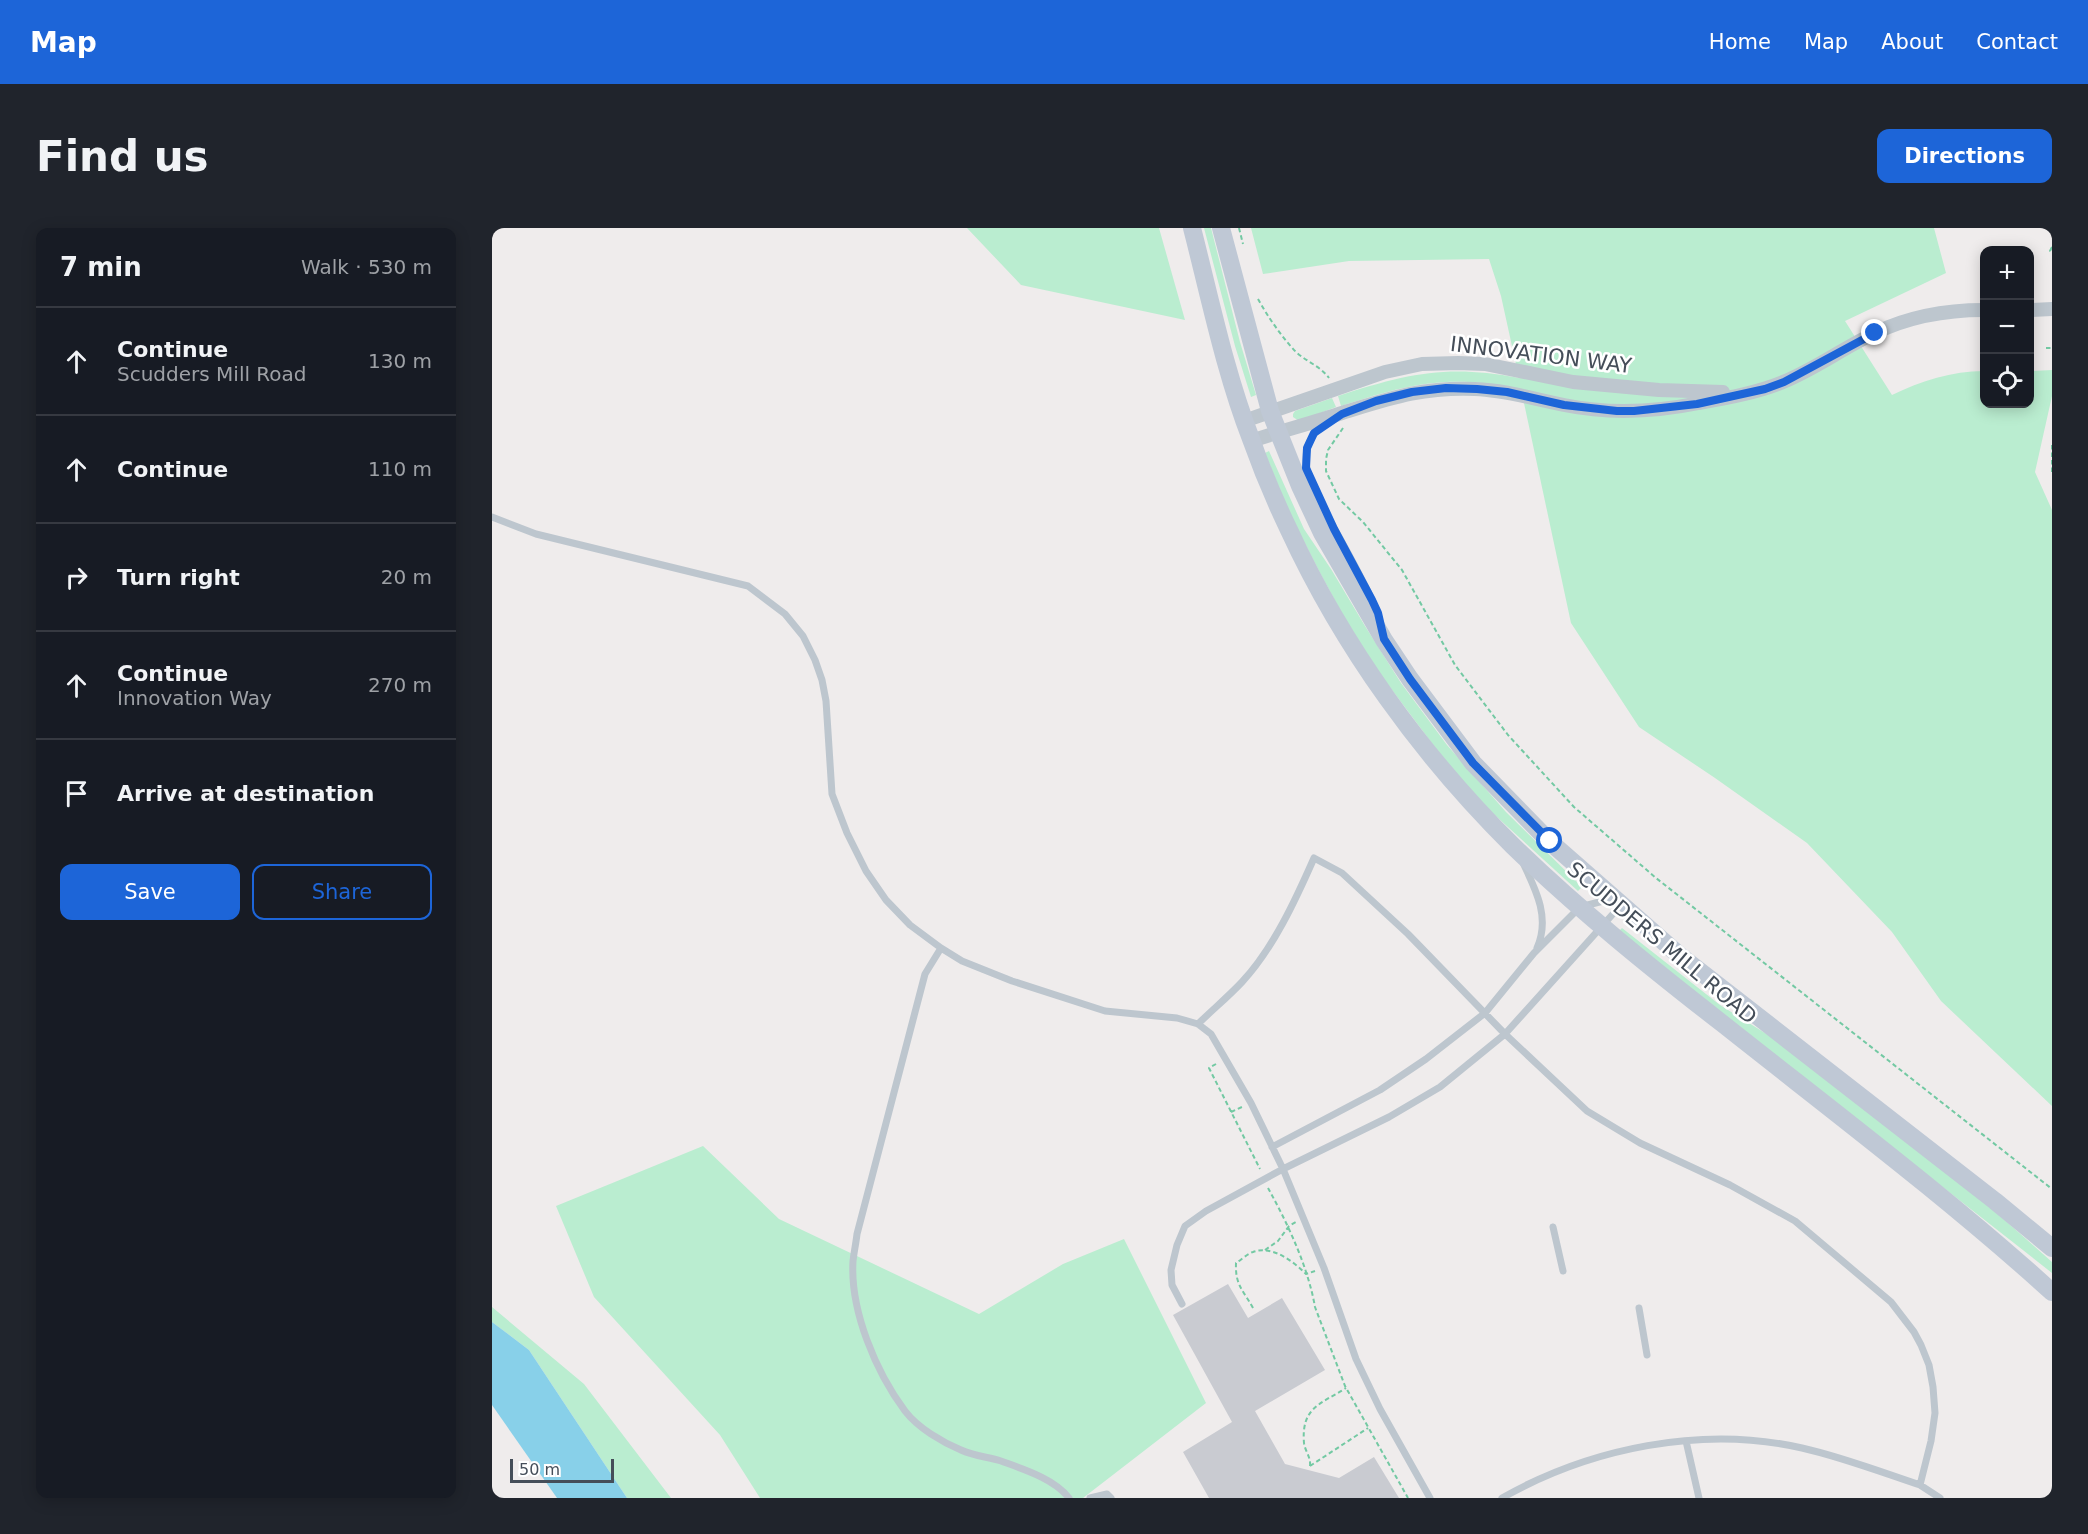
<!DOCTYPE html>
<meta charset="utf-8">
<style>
body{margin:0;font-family:"DejaVu Sans",sans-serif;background:#20242c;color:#f1f3f6}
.controls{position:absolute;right:18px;top:18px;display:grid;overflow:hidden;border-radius:12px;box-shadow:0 3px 15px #0003}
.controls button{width:54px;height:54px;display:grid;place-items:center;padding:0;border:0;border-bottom:2px solid #363941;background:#171b24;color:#f1f3f6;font:30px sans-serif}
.scale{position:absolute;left:18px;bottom:15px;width:104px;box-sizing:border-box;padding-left:6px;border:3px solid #454e59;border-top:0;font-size:16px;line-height:21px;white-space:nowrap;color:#454e59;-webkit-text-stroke:4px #fff;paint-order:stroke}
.stop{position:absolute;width:18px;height:18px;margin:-14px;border:4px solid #1d65d8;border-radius:50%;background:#fff}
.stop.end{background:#1d65d8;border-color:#fff;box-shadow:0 2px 6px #0008}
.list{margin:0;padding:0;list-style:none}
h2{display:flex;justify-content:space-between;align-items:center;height:78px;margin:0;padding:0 24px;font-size:26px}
h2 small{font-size:20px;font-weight:400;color:#9ea1a6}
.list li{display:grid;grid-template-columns:39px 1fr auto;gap:18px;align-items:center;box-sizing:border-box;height:108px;padding:0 24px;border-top:2px solid #363941}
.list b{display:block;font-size:22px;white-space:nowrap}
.list p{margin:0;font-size:20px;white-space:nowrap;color:#9ea1a6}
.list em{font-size:20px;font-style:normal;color:#9ea1a6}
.actions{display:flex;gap:12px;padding:18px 24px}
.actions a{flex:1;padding:14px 0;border:2px solid #1d65d8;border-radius:12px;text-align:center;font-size:21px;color:#1d65d8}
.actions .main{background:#1d65d8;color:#fff}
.icon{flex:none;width:33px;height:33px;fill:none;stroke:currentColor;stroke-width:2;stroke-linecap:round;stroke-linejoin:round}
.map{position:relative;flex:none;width:1560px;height:1270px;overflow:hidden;border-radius:12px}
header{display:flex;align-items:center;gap:36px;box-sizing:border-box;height:84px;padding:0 30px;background:#1d65d8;color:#fff}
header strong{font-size:28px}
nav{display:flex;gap:33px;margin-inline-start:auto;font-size:21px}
.intro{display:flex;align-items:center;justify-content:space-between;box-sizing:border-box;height:144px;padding:0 36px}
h1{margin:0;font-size:42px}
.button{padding:15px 27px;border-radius:12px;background:#1d65d8;color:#fff;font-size:21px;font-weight:700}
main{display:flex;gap:36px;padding:0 36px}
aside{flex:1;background:#171b24;border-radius:12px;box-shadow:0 3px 15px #0003}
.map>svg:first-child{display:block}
</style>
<header>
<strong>Map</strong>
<nav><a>Home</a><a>Map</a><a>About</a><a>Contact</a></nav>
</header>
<div class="intro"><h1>Find us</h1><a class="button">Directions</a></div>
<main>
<aside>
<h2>7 min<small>Walk · 530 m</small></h2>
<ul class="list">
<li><svg class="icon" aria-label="ahead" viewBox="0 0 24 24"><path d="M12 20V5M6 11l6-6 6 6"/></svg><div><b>Continue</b><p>Scudders Mill Road</p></div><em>130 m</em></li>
<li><svg class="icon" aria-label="ahead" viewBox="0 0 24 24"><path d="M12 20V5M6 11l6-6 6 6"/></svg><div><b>Continue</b></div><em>110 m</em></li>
<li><svg class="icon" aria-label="right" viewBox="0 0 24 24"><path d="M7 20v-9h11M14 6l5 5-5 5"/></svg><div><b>Turn right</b></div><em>20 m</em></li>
<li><svg class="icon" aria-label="ahead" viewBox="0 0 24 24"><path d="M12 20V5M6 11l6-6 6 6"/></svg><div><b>Continue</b><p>Innovation Way</p></div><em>270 m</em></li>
<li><svg class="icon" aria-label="arrive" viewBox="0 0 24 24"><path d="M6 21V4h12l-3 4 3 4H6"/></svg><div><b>Arrive at destination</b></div></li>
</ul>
<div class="actions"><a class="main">Save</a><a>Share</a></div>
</aside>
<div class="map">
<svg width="1560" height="1270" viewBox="0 0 1560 1270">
<rect width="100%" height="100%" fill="#efecec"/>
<path fill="#baedd0" d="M475,0H667L693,92L529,57Z
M712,0H719L748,114L764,167L759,169L743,118Z
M759,0H1442L1454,45L1353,93L1400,167C1429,153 1460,143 1492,143V176H1538V143L1560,142V168L1543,244L1560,282V878L1449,773L1400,704L1315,615L1223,550L1147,499L1079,395L1029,161C956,146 919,155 849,178L846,168C914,146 955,136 1027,150L1009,68L997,31L857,33L771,46Z
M840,170L844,179L807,193L801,189V186L803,183Z
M777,223L812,301L839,341L873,398L909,455L955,517L1014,584L1090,659L1086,663L983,569L963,546L888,446L853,391L827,343L797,284L773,225Z
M1130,700L1228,777L1281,810L1499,980L1560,1034V1045L1126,704Z
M211,918L287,991L487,1086L571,1036L632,1011L714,1175L591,1270H268L228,1207L102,1069L64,978Z
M0,1079L92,1156L179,1270H135L37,1122L0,1094Z"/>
<path fill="#88d0e9" d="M0,1094L37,1122L135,1270H65L0,1177Z"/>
<path fill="#c9cbd1" d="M736,1056L756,1090L790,1070L833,1142L763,1183L793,1236L847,1250L882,1229L907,1270H717L691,1224L740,1194L681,1087Z"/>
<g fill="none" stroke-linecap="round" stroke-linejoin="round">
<path stroke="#73c9a3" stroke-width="2" stroke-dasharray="4.5 3" stroke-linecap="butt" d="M747,0L751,16
M1560,19L1558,23L1560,24
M766,71C776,89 789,108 804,124C815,134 828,138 837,150
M1554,120H1560
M851,200L836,222L834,231V243L847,271L871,294L910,342L963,437L1016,507L1082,579L1164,650L1560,961
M1560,217V247
M724,836L717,840L768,941
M739,884L750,879
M776,960C796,996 816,1039 823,1079L853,1158L916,1270
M773,1022L786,1013L797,998L804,994
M761,1080C752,1063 743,1058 744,1035C749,1032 755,1026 761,1024C780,1017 801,1033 814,1046L823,1043
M818,1238C819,1229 813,1223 812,1215C809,1179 829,1176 854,1160
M818,1238L876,1200"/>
<path stroke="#bdc6ce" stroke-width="7" d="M836,194C822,203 814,214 814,232C814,248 824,265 831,279C849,314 871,349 886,386
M0,289L44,306L256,358L293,386L311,408L323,432L330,452L334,473L340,566L355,605L374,643L394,672L418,697L449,720L470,733L520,753L613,783L685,790L706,796L719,806L759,875L791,941L832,1040L864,1131L888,1181L938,1270
M1032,637C1045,664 1058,691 1045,720
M449,720L433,746L365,1006C364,1015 362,1024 361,1033C358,1083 384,1144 413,1183C426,1200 450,1214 469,1222C482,1228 496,1229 509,1233C531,1241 563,1251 577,1270
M706,796C720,782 736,769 750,754C781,721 804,671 822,630L850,645L916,706L1013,806L1095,883L1148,915L1238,957L1303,993L1399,1074L1422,1104L1429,1117L1437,1137L1441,1159L1443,1185L1439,1213L1428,1257L1448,1270
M780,919L888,862L934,831L993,785L1042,725L1088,679L1119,671
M1061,999L1071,1043
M690,1076L680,1057L679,1042L685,1017L693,998L714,983L791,941L897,889L948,859L1013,806L1129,677
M1147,1080L1155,1127
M1194,1213L1207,1270
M598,1270L615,1266L619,1270
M1010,1270C1098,1220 1210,1197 1310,1220C1350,1229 1389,1244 1428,1257"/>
<path stroke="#bdc6ce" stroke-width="14" d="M1538,82L1560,81
M752,193L893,144L930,136L966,135L993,136L1081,154L1167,162L1231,164
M759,213C789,203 820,195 850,185C899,170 930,159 983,161C1013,162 1042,171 1072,177C1116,186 1163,184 1207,175C1235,170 1264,165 1291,154C1323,141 1351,120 1383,105C1416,89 1455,82 1492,82"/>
<path stroke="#bfc8d5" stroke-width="18" d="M700,0C718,70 733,144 759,211C770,242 783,273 797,302C851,419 930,528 1021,618C1087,682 1159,740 1231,796C1342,884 1455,969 1560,1064
M729,0L778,183L808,258L830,305L892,412L918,451L981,535L1057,613L1187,727L1503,973L1560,1020"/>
</g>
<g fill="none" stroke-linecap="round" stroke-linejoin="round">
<path stroke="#1d65d8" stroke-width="8" d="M1058,613L981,535L918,451L892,411L886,385L880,372L842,301L814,240L815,220L822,205L850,186L884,173L920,164L954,160L985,161L1015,164L1072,177L1125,183H1142L1205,176L1273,161L1292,154L1383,105"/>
</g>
<g text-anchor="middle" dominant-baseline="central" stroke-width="5" stroke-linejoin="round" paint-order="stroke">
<g font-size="21" fill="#454e59" stroke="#fff">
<text transform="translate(1049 127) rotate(7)">INNOVATION WAY</text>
<text transform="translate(1170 715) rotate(40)">SCUDDERS MILL ROAD</text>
</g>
</g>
</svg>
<div class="controls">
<button>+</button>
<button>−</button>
<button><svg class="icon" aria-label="locate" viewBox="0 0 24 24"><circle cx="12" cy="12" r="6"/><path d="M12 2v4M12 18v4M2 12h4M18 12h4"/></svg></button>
</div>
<div class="scale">50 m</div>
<div class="stop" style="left:1058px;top:613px"></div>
<div class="stop end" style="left:1383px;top:105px"></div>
</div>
</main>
